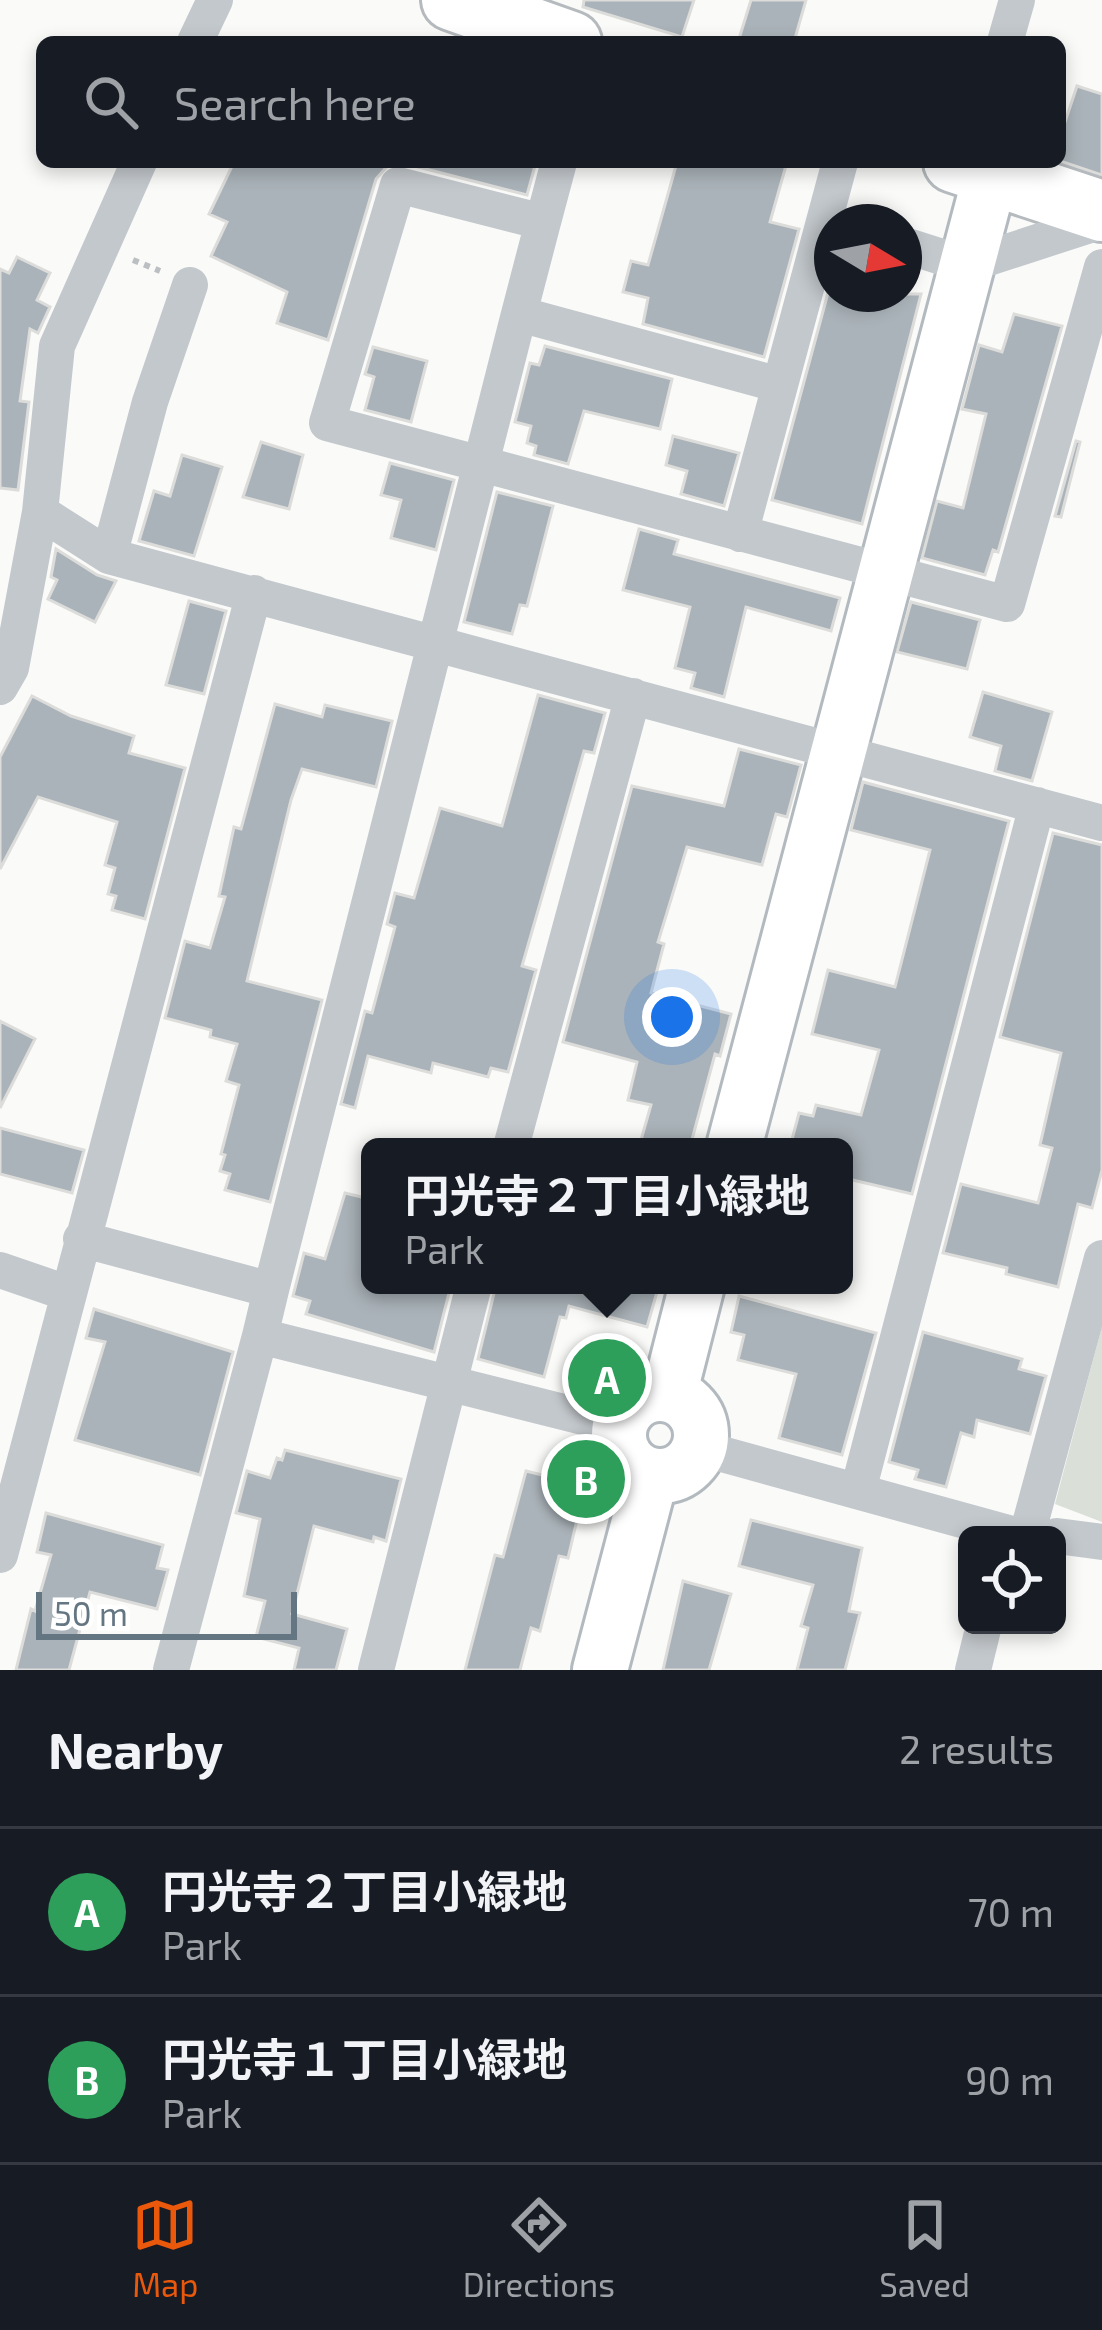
<!DOCTYPE html>
<meta charset="utf-8">
<style>
body{margin:0;font-family:"Exo 2","Noto Sans JP",sans-serif;background:#20242c;color:#f1f3f6}
.controls{position:absolute;right:36px;bottom:36px;display:grid;overflow:hidden;border-radius:18px;box-shadow:0 6px 18px #0003}
.controls button{width:108px;height:108px;display:grid;place-items:center;padding:0;border:0;border-bottom:3px solid #363941;background:#171b24;color:#f1f3f6;font:60px sans-serif}
.compass{position:absolute;left:814px;top:204px;width:108px;height:108px;border-radius:50%;background:#171b24;box-shadow:0 6px 18px #0003;rotate:100deg}
.scale{position:absolute;left:36px;bottom:30px;width:261px;box-sizing:border-box;padding-left:12px;border:6px solid #657683;border-top:0;font-size:33px;line-height:42px;white-space:nowrap;color:#657683;-webkit-text-stroke:9px #fff;paint-order:stroke}
.you{position:absolute;left:672px;top:1017px;width:42px;height:42px;margin:-30px;border:9px solid #fff;border-radius:50%;background:#1a73e8;box-shadow:0 0 0 18px #1a73e833}
.badge{display:grid;place-items:center;width:78px;height:78px;border-radius:50%;background:#ea580c;color:#fff;font-size:39px;font-weight:700}
.pin{position:absolute;translate:-50% -50%;border:6px solid #fff;box-shadow:0 3px 12px #0006}
.popup{position:absolute;left:361px;top:1138px;width:492px;height:156px;box-sizing:border-box;display:grid;place-content:center;border-radius:18px;background:#171b24;filter:drop-shadow(0 3px 9px #0005);font-size:39px;white-space:nowrap;color:#9ea1a6}
.popup b{font-size:45px;color:#f1f3f6}
.popup::after{content:'';position:absolute;left:50%;top:100%;margin-left:-24px;border:24px solid transparent;border-top-color:#171b24}
.list{margin:0;padding:0;list-style:none}
h2{display:flex;justify-content:space-between;align-items:center;height:156px;margin:0;padding:0 48px;font-size:51px}
h2 small{font-size:39px;font-weight:400;color:#9ea1a6}
.list li{display:grid;grid-template-columns:78px 1fr auto;gap:36px;align-items:center;box-sizing:border-box;height:168px;padding:0 48px;border-top:3px solid #363941}
.list b{display:block;font-size:45px;white-space:nowrap}
.list p{margin:0;font-size:39px;white-space:nowrap;color:#9ea1a6}
.list em{font-size:39px;font-style:normal;color:#9ea1a6}
.icon{flex:none;width:66px;height:66px;fill:none;stroke:currentColor;stroke-width:2;stroke-linecap:round;stroke-linejoin:round}
.map{position:relative;flex:none;width:1102px;height:1670px;overflow:hidden}
.search{position:absolute;background:#171b24;box-shadow:0 6px 18px #0003;left:36px;right:36px;top:36px;height:132px;display:flex;align-items:center;gap:30px;box-sizing:border-box;padding:0 42px;border-radius:18px;color:#9ea1a6;font-size:45px}
.sheet{height:492px;background:#171b24}
nav{display:flex;justify-content:space-around;align-items:center;box-sizing:border-box;height:168px;border-top:3px solid #363941;background:#171b24;font-size:33px;color:#9ea1a6}
nav a{display:grid;justify-items:center;gap:6px}
nav .on{color:#ea580c}
.map>svg:first-child{display:block}
</style>
<div class="map">
<svg width="1102" height="1670" viewBox="0 0 1102 1670">
<rect width="100%" height="100%" fill="#fafaf8"/>
<path fill="#dadfd7" d="M1102,1326V1522L1055,1504Z"/>
<path fill="#aab3b9" stroke="#dcdcda" stroke-width="3" d="M584,0H694L682,37L583,7Z
M751,0H806L794,42H738Z
M1077,86L1102,94V175L1060,161V137Z
M234,162H391L376,179L328,340L277,323L287,292L211,256L227,222L209,214Z
M415,162H536L527,195L414,166Z
M677,162H787L770,222L799,229L764,357L643,324L648,298L623,292L631,261L648,265Z
M17,257L50,273L37,300L50,307L38,333L30,329L20,401L29,402L18,490L0,488V269L9,273Z
M832,278V294H921L862,524L772,500Z
M1014,314L1062,326L998,552L993,550L985,575L922,558L937,501L963,508L986,414L962,409L979,345L1002,352Z
M545,346L672,379L660,429L584,411L568,464L534,455L536,446L527,443L531,426L515,422L530,363L539,365Z
M373,347L427,361L411,422L365,410L374,377L365,374Z
M673,436L739,453L724,506L681,494L687,471L666,465Z
M1076,441L1080,442L1061,517L1055,516Z
M261,442L303,455L289,509L243,497Z
M182,455L222,467L194,556L139,541L154,491L170,496Z
M390,463L454,480L436,550L391,538L401,500L381,495Z
M497,492L553,506L527,606L520,605L512,634L464,622Z
M639,529L678,540L674,554L840,598L831,631L746,607L724,697L691,688L695,673L675,668L690,607L623,590Z
M56,549L97,575L116,581L95,622L48,599L57,580L51,577Z
M189,601L226,611L204,694L166,685Z
M911,602L980,620L967,669L897,652Z
M983,692L1052,712L1032,781L995,771L1001,746L970,737Z
M538,695L605,713L594,753L584,751L522,966L536,970L508,1072L491,1068L488,1077L433,1063L431,1073L368,1056L355,1108L341,1104L365,1011L372,1013L395,927L387,924L395,893L414,898L440,808L502,826Z
M32,696L71,716L134,736L129,753L185,768L145,919L112,910L116,896L108,894L115,868L105,865L117,822L38,797L0,869V757Z
M275,704L322,717L325,705L392,721L376,787L302,769L291,800L247,981L322,1000L270,1202L225,1190L230,1174L220,1171L225,1155L221,1154L239,1085L226,1081L237,1044L210,1037L211,1030L165,1018L185,941L210,948L225,897L219,896L234,827L241,829Z
M739,749L801,765L787,817L776,814L762,865L687,847L658,942L664,944L651,993L731,1014L720,1056L715,1054L690,1147H639L651,1105L628,1100L637,1062L563,1042L632,786L724,806Z
M863,782L1009,821L912,1194L844,1178V1147H790L799,1113L813,1116L816,1105L861,1115L879,1050L812,1034L828,970L895,987L930,850L851,830Z
M1053,833L1102,845V1170L1092,1208L1078,1204L1058,1287L1006,1274L1007,1268L943,1253L961,1184L1038,1203L1052,1148L1040,1145L1061,1053L1000,1037Z
M0,1021L35,1039L0,1108Z
M0,1128L84,1150L72,1193L0,1174Z
M345,1193L370,1199V1285H451L434,1352L306,1314L310,1301L293,1296L304,1253L325,1259Z
M496,1285H659L647,1327L569,1306L566,1318L560,1317L544,1377L478,1359Z
M739,1296L876,1333L842,1455L779,1438L796,1374L738,1360L744,1335L731,1332Z
M94,1309L233,1352L200,1475L75,1440L105,1342L86,1338Z
M923,1332L1022,1359L1019,1369L1046,1376L1030,1434L977,1420L974,1437L961,1433L946,1487L915,1479L918,1470L889,1462Z
M285,1450L401,1479L386,1541L374,1537L373,1542L314,1526L292,1614L347,1629L336,1670H294L299,1648L256,1637L265,1601L244,1596L260,1519L236,1513L247,1471L270,1478L277,1458L282,1460Z
M526,1471L571,1482L565,1499L581,1503L568,1558L559,1556L540,1631L531,1628L520,1670H465L495,1555L503,1557Z
M46,1513L163,1545L157,1568L168,1570L157,1609L90,1592L69,1670H16L31,1609L35,1611L51,1555L37,1552Z
M751,1520L862,1548L849,1611L860,1613L845,1670H797L808,1628L801,1626L813,1585L739,1566Z
M683,1581L731,1594L709,1670H663Z"/>
<g fill="none" stroke-linecap="round" stroke-linejoin="round">
<defs>
<path id="secondary" d="M734,1147L991,174
M619 1435a41 41 0 1 1 82 0a41 41 0 1 1-82 0Z
M669,1395L697,1285
M600,1670L651,1476"/>
<path id="primary" d="M452,0L571,42
M954,162L1102,211"/>
</defs>
<use href="#secondary" stroke="#b3babf" stroke-width="60"/>
<use href="#primary" stroke="#b5babe" stroke-width="66"/>
<path stroke="#bbbfc2" stroke-width="6" stroke-dasharray="6 6" stroke-linecap="butt" d="M133,260L160,271"/>
<path stroke="#c3c8cc" stroke-width="36" d="M195,42L215,0
M1005,42L1017,0
M559,162L543,222L398,185L327,423L1007,604L1102,267
M543,222L519,314L780,385
M904,245L967,265L1102,221
M40,512L109,556L1102,823
M740,534L840,162
M109,556L150,402L190,285
M0,687L11,668L40,512L57,346L139,162
M511,1147L633,696
M81,1239L271,1290L260,1336L619,1426
M0,1270L67,1293
M271,1290L519,314
M700,1448L1016,1535
M858,1491L1037,805
M1027,1535L1102,1258
M1057,1536L1102,1542
M0,1555L254,593
M171,1670L260,1336
M376,1670L474,1285
M973,1670L984,1625"/>
<use href="#secondary" stroke="#fff" stroke-width="54"/>
<use href="#primary" stroke="#fff" stroke-width="60"/>
</g>
</svg>
<div class="controls">
<button><svg class="icon" aria-label="locate" viewBox="0 0 24 24"><circle cx="12" cy="12" r="6"/><path d="M12 2v4M12 18v4M2 12h4M18 12h4"/></svg></button>
</div>
<svg class="compass" viewBox="-18 -18 36 36"><path d="M0-13l5 13h-10z" fill="#e53935"/><path d="M0 13l5-13h-10z" fill="#9ea1a6"/></svg>
<div class="scale">50 m</div>
<div class="you"></div>
<div class="pin badge" style="left:607px;top:1378px;background:#2e9e5b">A</div>
<div class="popup"><b>円光寺２丁目小緑地</b>Park</div>
<div class="pin badge" style="left:586px;top:1479px;background:#2e9e5b">B</div>
<div class="search"><svg class="icon" aria-label="search" viewBox="0 0 24 24"><circle cx="10" cy="10" r="6"/><path d="M15 15l6 6"/></svg>Search here</div>
</div>
<section class="sheet">
<h2>Nearby<small>2 results</small></h2>
<ul class="list">
<li><span class="badge" style="background:#2e9e5b">A</span><div><b>円光寺２丁目小緑地</b><p>Park</p></div><em>70 m</em></li>
<li><span class="badge" style="background:#2e9e5b">B</span><div><b>円光寺１丁目小緑地</b><p>Park</p></div><em>90 m</em></li>
</ul>
</section>
<nav>
<a class="on"><svg class="icon" aria-label="map" viewBox="0 0 24 24"><path d="M3 6l6-2 6 2 6-2v14l-6 2-6-2-6 2zM9 4v14M15 6v14"/></svg>Map</a>
<a><svg class="icon" aria-label="directions" viewBox="0 0 24 24"><path d="M12 3l9 9-9 9-9-9zM9 14v-3h6M13 9l2 2-2 2"/></svg>Directions</a>
<a><svg class="icon" aria-label="saved" viewBox="0 0 24 24"><path d="M7 4h10v16l-5-4-5 4z"/></svg>Saved</a>
</nav>
